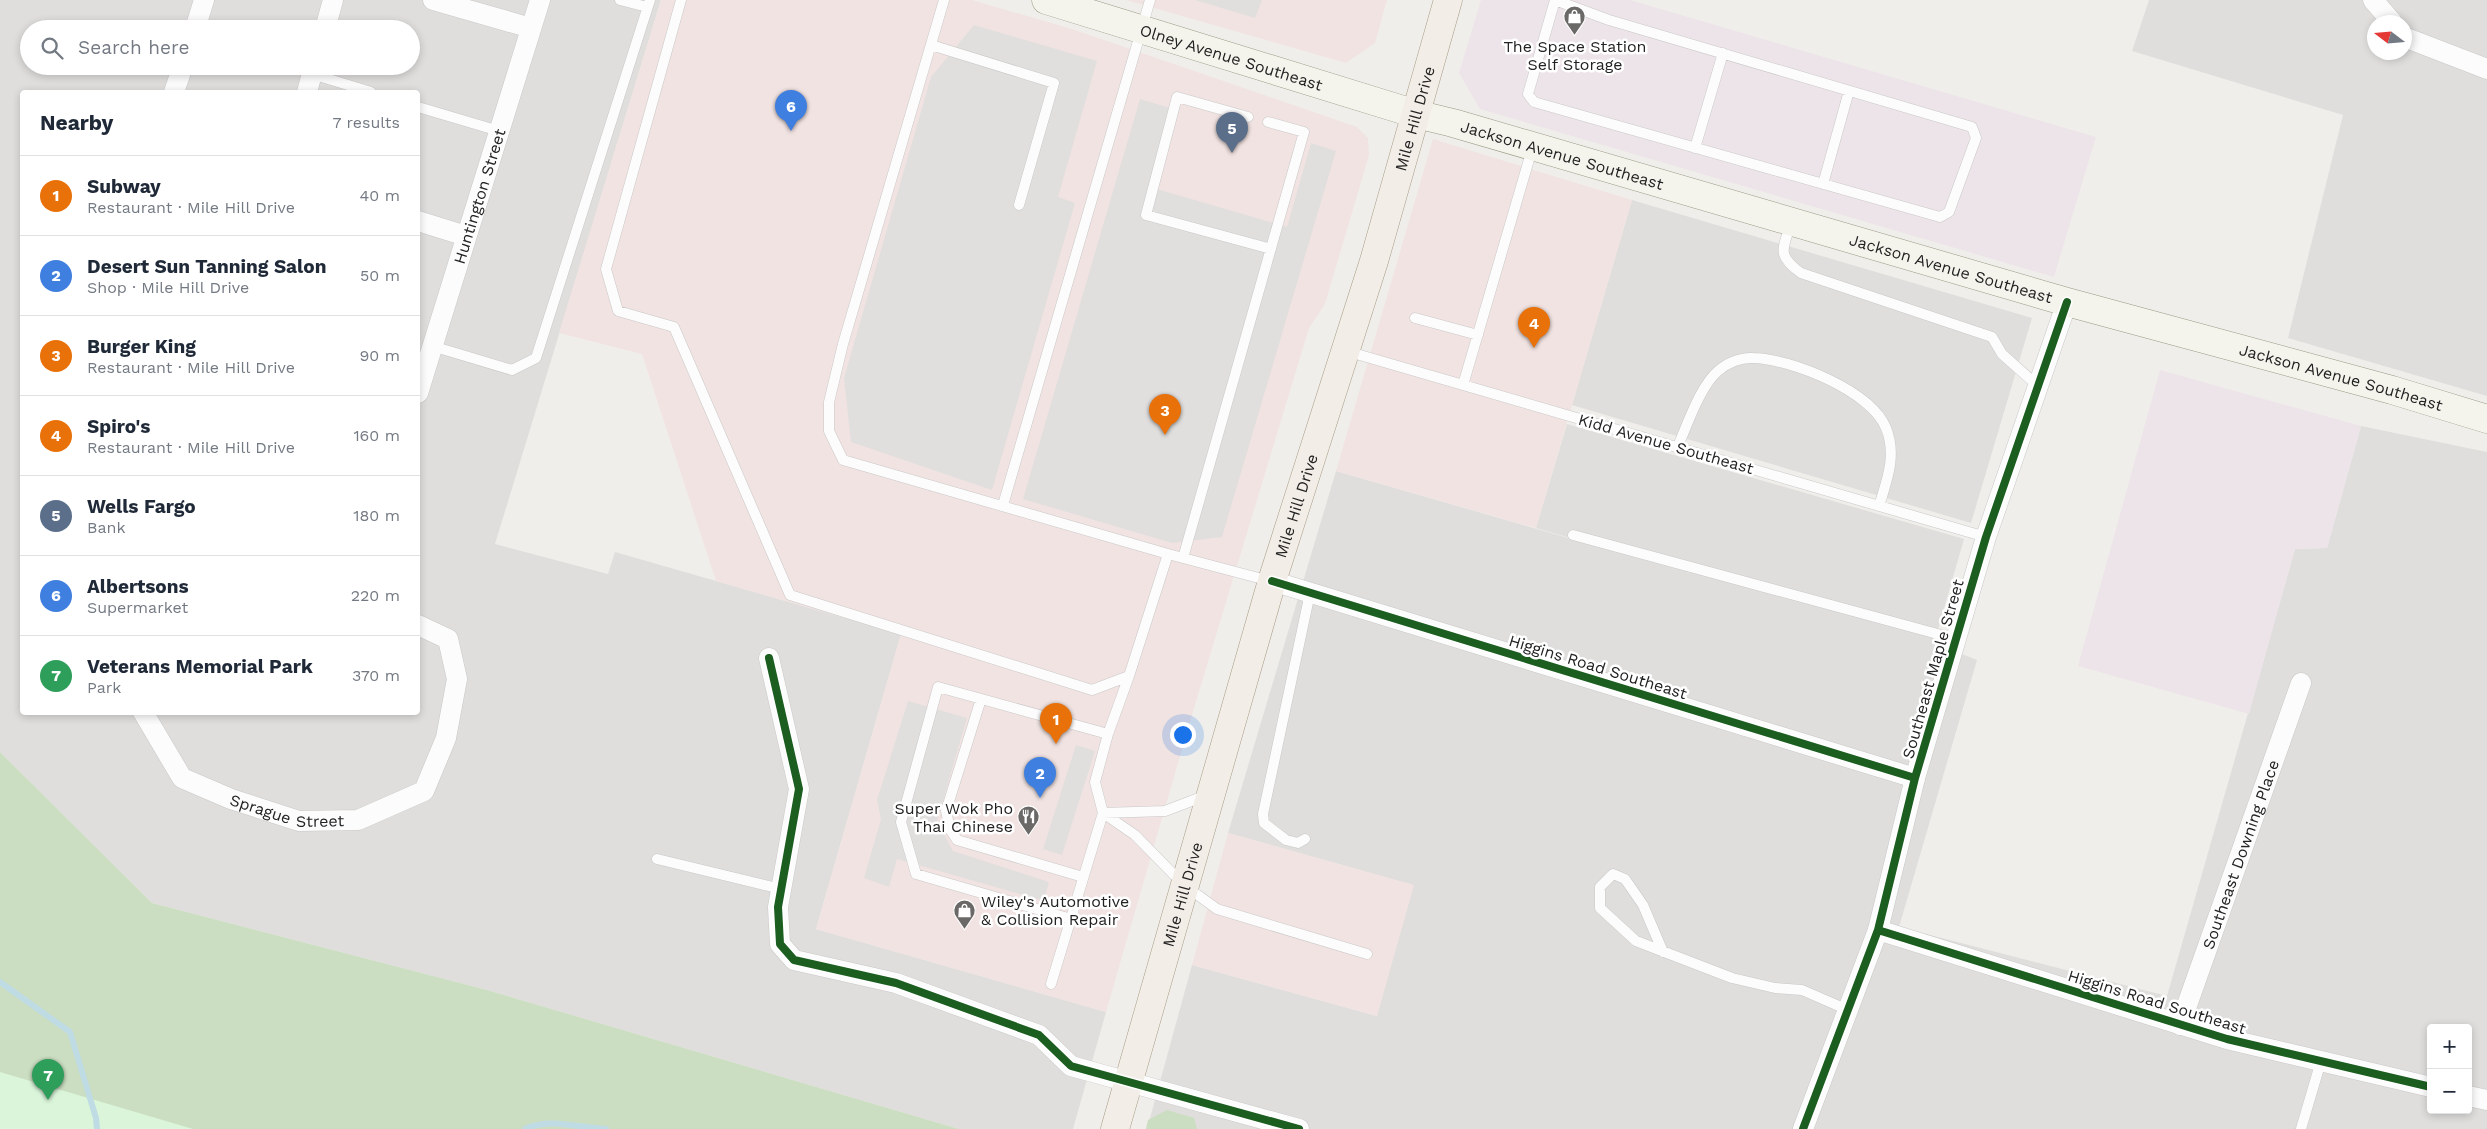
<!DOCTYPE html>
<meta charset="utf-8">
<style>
body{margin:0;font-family:"Work Sans",sans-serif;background:#f6f6f7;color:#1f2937}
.controls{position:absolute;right:15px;bottom:15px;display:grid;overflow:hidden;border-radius:5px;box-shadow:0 2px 8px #0003}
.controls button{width:45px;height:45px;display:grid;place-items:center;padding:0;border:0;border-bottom:1px solid #e0e1e3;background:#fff;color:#1f2937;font:25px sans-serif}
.compass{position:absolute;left:2367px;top:15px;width:45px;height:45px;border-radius:50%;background:#fff;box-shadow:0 2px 8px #0003;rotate:286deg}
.you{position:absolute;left:1182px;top:734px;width:18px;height:18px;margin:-12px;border:4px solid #fff;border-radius:50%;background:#1a73e8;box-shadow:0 0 0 8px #1a73e833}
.badge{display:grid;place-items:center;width:32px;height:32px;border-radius:50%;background:#111827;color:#fff;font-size:16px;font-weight:700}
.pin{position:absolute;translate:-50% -41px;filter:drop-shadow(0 1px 2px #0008)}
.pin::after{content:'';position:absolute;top:26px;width:18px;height:15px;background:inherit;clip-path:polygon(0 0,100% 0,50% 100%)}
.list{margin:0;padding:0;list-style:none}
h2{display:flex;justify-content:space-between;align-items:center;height:65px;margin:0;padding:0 20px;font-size:21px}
h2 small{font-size:16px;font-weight:400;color:#747a83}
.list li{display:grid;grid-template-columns:32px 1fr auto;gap:15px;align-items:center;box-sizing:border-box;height:80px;padding:0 20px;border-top:1px solid #e0e1e3}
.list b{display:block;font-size:19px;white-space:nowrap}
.list p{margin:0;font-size:16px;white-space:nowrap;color:#747a83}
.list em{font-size:16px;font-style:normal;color:#747a83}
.icon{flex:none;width:28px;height:28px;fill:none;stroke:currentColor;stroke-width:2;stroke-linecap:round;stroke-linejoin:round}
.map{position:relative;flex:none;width:2487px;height:1129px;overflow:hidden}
.search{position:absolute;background:#fff;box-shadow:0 2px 8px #0003;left:20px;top:20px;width:400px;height:55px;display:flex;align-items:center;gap:12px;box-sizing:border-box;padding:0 18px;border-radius:28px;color:#747a83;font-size:19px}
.panel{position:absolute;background:#fff;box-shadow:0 2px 8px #0003;left:20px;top:90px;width:400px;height:625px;border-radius:5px}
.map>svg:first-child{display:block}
</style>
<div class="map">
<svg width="2487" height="1129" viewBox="0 0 2487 1129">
<rect width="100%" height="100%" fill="#f0eeeb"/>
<path fill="#dfdedc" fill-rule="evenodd" d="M0,0H661L495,544L608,574L615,552L901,634L816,929L1106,1012L1073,1129H959L487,990L152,903L0,752ZM29,29H411V66H29ZM22,92H418V712H22Z
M2149,0H2487V396L2288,338L2343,115L2132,51ZM2374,22H2404V52H2374Z
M1632,200L2032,318L1971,523L1572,405Z
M1567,424L1964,539L1934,643L1977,660L1899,927L2167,996L2295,549L2327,548L2361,426L2487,452V1129H1147L1192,965L1377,1016L1413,885L1228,833L1336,471L1690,573L1536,528ZM2431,1028H2468V1110H2431Z"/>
<path fill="#f1e3e1" d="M661,0H972L1075,30L1357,127L1368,138L1369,155L1325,304L1309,328L1191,718L1106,1012L816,929L901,634L716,581L642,354L559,333Z
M1126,0H1387L1375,43L1346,63Z
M1433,139L1632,200L1536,528L1336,471Z
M1228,833L1414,885L1377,1016L1192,965Z"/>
<path fill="#ede4e9" d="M1481,0H1630L2096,137L2054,277L1480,109L1459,73Z
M2160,370L2361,426L2327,548L2295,549L2249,714L2078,666Z"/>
<path fill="#cbdec1" d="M0,752L152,903L487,990L959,1129H0Z
M1167,1110L1194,1118L1197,1129H1146L1148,1120Z"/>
<path fill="#daf5da" d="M0,1072L193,1129H0Z"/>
<path fill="#e0dfde" d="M1195,0H1262L1255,18Z
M974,25L1097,61L1058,197L1075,203L992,490L851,442L844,378L931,77Z
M1140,99L1173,109L1150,187L1287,227L1311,143L1336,151L1222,537L1172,543L1023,499Z
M908,701L967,718L937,821L953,851L1049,882L1044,901L897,859L889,887L864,878L881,819L877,800Z
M1076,745L1095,751L1062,855L1043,849Z"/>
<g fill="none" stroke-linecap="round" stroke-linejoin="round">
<path stroke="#bfdbe3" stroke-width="6" d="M0,982L70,1032L96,1118L97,1129
M525,1129C549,1117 580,1128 606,1129"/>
<defs>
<path id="lane" d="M620,0L647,7
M681,0L606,269L618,311L674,327L790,595L1092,690L1129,676L1168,554
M944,0L843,344L829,402V431L843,460L1168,554L1270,581
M1555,0L1609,20L1972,127L1976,138L1949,212L1940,217L1534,102L1528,94Z
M931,45L1054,83L1019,205
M312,74L371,92
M418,107L499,131
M1248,117L1177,97L1146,215L1271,249
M1695,148L1723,53
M1823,184L1849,91
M1791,223C1783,249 1776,255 1801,273L1992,337L2002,354L2038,386
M1415,318L1478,335
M432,346L512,370L536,358L650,0
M1346,351L1986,537
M1463,385L1533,146
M1677,448C1687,426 1700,386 1718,371C1727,363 1741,357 1753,358C1792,359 1871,391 1886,428C1897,455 1887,480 1879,506
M1003,505L1150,0
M1573,535L1956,639
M1183,558L1304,132L1268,122
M981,699L946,811L950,829L957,840L1083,877
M1108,734L1129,676
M1207,795L1165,811L1103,813L1135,835L1184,885L1217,909L1367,954
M1305,839L1298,843L1286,840L1264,823L1263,814L1310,593
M657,859L781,889
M1663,952L1643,905L1625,879L1613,874L1600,887V908L1636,941L1732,978L1775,988L1802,990L1848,1010
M1051,984L1103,813L1095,782L1108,734L938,687L901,822L916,874L1071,919
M2301,1129L2321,1061"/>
<g id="street">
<path d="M433,0L531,28"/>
<path d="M2373,0L2392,22"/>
<path d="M195,29L204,0"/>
<path d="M325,29L333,0"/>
<path d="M2404,37L2487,69"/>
<path d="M174,92L183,66"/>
<path d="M307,92L314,66"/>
<path d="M418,221L466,236"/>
<path id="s1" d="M418,393L540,0"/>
<path d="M1272,581L1915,778"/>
<path d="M769,658L799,789L778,907L780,944L794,960L896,983L1039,1035L1071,1066L1299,1129"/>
<path id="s2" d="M143,712L182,778L231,799L299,821L358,820L424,791L446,738L457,679L448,639L418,625"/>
<path d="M1878,930L2227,1039L2431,1087"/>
<path id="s3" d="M2180,1025L2301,683"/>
<path d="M2468,1096L2487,1100"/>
<path d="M1803,1129L1878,930L1915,778L1986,537L2067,302"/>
</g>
<g id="secondary">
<path id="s4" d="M1046,0L1416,114L1453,123L2067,302L2392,390L2487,419"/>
</g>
<g id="primary">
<path id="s5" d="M1115,1129L1272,581L1374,261L1448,0"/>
</g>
</defs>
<use href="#lane" stroke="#c9c8c7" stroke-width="11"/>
<use href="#street" stroke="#c9c8c7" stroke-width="21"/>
<use href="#secondary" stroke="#999a82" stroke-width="29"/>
<use href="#primary" stroke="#a79c86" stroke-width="29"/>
<use href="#lane" stroke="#fdfcfc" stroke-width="10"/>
<use href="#street" stroke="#fdfcfc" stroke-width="20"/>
<use href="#secondary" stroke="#f4f4ed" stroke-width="28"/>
<use href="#primary" stroke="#f3ede7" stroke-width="28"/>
<defs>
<path id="cycleway" d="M1272,581L1915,778
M769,658L799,789L778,907L780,944L794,960L896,983L1039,1035L1071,1066L1299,1129
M1878,930L2227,1039L2431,1087
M1803,1129L1878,930L1915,778L1986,537L2067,302"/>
</defs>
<use href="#cycleway" stroke="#fff" stroke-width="11"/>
<use href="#cycleway" stroke="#1b5e20" stroke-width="8"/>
</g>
<defs>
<symbol id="shop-pin" viewBox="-11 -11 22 30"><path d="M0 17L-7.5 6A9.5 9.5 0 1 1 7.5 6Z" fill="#6a6968" stroke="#fff"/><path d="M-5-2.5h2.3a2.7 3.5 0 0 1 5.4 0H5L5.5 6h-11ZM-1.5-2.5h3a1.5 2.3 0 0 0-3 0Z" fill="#fff"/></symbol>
<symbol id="restaurant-pin" viewBox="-11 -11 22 30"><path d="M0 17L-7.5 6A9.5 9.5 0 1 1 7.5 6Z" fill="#6a6968" stroke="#fff"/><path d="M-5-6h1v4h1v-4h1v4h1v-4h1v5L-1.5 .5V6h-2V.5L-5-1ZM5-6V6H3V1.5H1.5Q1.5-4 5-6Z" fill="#fff"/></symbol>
</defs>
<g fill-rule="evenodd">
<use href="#shop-pin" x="1562" y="4" width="25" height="34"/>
<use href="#restaurant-pin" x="1016" y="804" width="25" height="34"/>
<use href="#shop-pin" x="952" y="898" width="25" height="34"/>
</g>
<g text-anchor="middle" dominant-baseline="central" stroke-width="5" stroke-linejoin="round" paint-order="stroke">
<g font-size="16" fill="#222" stroke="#fff">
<text x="1575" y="46">The Space Station<tspan x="1575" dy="18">Self Storage</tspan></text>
<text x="1013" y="808" text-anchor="end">Super Wok Pho<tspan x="1013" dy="18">Thai Chinese</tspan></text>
<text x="981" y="901" text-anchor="start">Wiley's Automotive<tspan x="981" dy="18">&amp; Collision Repair</tspan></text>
</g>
<g font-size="16" fill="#222" stroke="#fff">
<text stroke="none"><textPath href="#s4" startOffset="194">Olney Avenue Southeast</textPath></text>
<text stroke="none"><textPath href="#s5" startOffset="1054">Mile Hill Drive</textPath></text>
<text stroke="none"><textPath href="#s4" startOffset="539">Jackson Avenue Southeast</textPath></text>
<text stroke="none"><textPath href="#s1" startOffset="206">Huntington Street</textPath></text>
<text stroke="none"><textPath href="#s4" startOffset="944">Jackson Avenue Southeast</textPath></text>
<text stroke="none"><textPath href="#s4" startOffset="1349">Jackson Avenue Southeast</textPath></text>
<text transform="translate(1666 444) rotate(16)">Kidd Avenue Southeast</text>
<text stroke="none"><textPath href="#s5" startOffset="649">Mile Hill Drive</textPath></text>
<text transform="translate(1598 667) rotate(17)">Higgins Road Southeast</text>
<text transform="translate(1933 669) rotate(-74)">Southeast Maple Street</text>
<text stroke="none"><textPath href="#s2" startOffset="188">Sprague Street</textPath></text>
<text stroke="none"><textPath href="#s3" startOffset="181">Southeast Downing Place</textPath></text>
<text stroke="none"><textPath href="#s5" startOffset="244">Mile Hill Drive</textPath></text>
<text transform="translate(2157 1002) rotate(17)">Higgins Road Southeast</text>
</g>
</g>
</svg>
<div class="controls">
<button>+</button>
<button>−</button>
</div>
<svg class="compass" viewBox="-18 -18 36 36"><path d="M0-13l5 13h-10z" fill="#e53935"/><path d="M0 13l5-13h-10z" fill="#747a83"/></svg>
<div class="you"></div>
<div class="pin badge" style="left:1056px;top:744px;background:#e8710a">1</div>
<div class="pin badge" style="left:1040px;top:798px;background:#3f7fe0">2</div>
<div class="pin badge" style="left:1165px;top:435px;background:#e8710a">3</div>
<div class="pin badge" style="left:1534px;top:348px;background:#e8710a">4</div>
<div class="pin badge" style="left:1232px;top:153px;background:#5c6f8a">5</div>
<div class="pin badge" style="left:791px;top:131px;background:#3f7fe0">6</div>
<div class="pin badge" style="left:48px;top:1100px;background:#2e9e5b">7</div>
<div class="search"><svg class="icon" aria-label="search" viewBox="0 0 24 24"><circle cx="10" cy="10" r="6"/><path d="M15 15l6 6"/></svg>Search here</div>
<section class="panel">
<h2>Nearby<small>7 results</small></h2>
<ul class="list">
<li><span class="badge" style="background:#e8710a">1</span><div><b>Subway</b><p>Restaurant · Mile Hill Drive</p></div><em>40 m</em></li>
<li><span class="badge" style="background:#3f7fe0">2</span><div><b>Desert Sun Tanning Salon</b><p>Shop · Mile Hill Drive</p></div><em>50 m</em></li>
<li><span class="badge" style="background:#e8710a">3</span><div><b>Burger King</b><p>Restaurant · Mile Hill Drive</p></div><em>90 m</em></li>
<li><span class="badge" style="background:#e8710a">4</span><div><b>Spiro's</b><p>Restaurant · Mile Hill Drive</p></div><em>160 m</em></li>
<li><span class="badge" style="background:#5c6f8a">5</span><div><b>Wells Fargo</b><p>Bank</p></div><em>180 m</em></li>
<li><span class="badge" style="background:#3f7fe0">6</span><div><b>Albertsons</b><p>Supermarket</p></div><em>220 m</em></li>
<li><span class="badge" style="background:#2e9e5b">7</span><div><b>Veterans Memorial Park</b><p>Park</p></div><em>370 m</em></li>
</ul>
</section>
</div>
